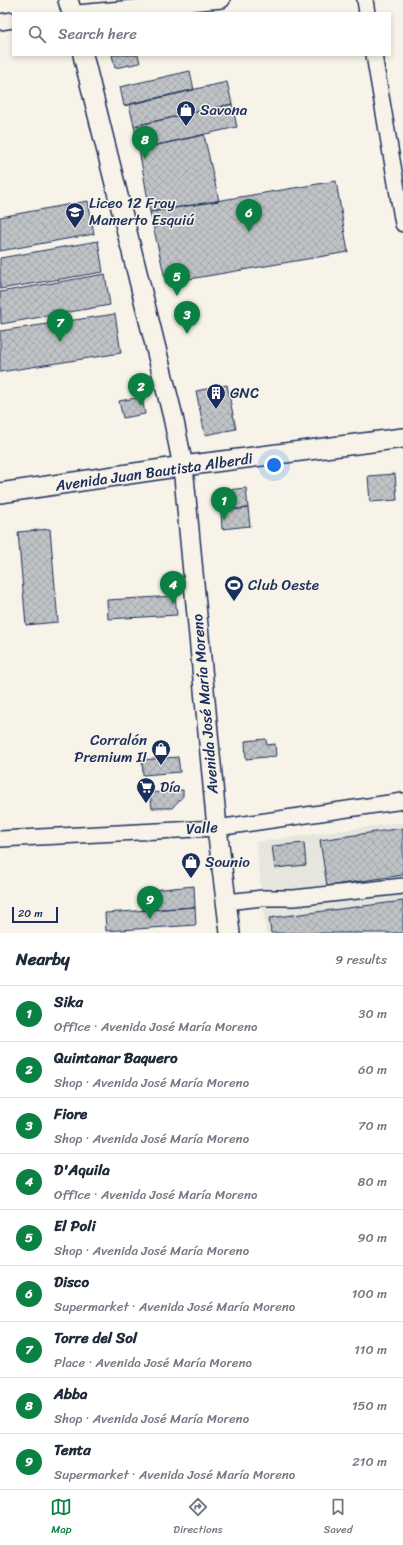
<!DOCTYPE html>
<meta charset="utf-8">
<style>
body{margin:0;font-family:Sriracha,sans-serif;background:#f2f2f3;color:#1f2937}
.scale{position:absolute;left:12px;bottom:10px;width:46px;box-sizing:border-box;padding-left:4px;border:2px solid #1b2f5e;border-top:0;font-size:11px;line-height:14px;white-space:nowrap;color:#1b2f5e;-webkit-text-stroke:3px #f7f3e8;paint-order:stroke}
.you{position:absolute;left:274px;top:465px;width:14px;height:14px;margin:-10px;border:3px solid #fff;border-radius:50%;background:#1a73e8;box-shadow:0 0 0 6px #1a73e833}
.badge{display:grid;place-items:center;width:26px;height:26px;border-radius:50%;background:#0b8043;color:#fff;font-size:13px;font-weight:700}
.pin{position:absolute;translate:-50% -33px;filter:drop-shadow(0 1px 2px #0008)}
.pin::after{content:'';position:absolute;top:21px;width:14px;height:12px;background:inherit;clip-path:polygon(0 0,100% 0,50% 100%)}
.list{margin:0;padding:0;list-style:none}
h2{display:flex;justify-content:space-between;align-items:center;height:52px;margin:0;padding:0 16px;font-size:17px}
h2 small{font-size:13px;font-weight:400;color:#747a83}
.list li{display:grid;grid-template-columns:26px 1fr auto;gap:12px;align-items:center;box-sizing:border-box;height:56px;padding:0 16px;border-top:1px solid #e0e1e3}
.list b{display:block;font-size:15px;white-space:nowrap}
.list p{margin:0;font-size:13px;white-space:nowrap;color:#747a83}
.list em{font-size:13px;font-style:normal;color:#747a83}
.icon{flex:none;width:22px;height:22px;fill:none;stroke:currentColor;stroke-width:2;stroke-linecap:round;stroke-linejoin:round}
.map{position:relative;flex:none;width:403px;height:933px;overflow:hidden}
.search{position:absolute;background:#fff;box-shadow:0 2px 6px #0003;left:12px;right:12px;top:12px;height:44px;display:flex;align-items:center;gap:10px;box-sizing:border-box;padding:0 14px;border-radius:0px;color:#747a83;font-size:15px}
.sheet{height:556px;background:#fff}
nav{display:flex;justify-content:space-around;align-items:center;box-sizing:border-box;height:56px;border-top:1px solid #e0e1e3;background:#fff;font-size:11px;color:#747a83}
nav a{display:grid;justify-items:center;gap:2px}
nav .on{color:#0b8043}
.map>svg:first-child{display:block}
</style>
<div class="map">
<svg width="403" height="933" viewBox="0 0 403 933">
<defs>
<pattern id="building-cross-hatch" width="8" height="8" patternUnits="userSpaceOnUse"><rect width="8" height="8" fill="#c0c3c5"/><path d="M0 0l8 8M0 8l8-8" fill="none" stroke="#a4a8ac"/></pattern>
</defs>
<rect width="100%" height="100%" fill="#f7f3e8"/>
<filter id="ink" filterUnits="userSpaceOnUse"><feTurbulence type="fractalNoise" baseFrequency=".025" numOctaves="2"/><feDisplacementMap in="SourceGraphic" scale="8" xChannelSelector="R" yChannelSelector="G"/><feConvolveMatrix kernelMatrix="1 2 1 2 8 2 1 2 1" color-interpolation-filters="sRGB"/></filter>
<g filter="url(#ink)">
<path fill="#e6e5de" d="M403,822V933H266L256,842Z"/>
<path fill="url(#building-cross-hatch)" stroke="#1b2f5e" d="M112,55H138L140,63L115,68Z
M190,71L194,90L124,106L120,87Z
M227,82L232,104L134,126L129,104Z
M232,104L237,127L139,149L134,126Z
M204,135L219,201L150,212L139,149Z
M336,181L348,252L166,283L150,212Z
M88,201L94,234L0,251V217Z
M98,241L103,272L0,289V258Z
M105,274L110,305L1,324L0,292Z
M115,314L121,353L0,372V331Z
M227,385L236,429L205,435L196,391Z
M142,397L145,414L123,418L119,401Z
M395,474L397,500L370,502L368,476Z
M246,488L248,508L221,511L219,494L226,490Z
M248,508L250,526L222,529L221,511Z
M50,529L58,622L26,625L18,532Z
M175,596L177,615L108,619L107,600Z
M266,739L267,745L275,744L276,756L246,759L245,741Z
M178,757L180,772L143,775L142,760Z
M183,790V796L172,808H152L150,793Z
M403,828V875L327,886L320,840Z
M304,843L306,865L275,868L272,846Z
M194,886L195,907L143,910L142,891Z
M403,901V933H271L269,918Z
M195,907L196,925L106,931L105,913Z"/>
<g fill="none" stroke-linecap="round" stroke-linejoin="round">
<defs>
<path id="minor" d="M365,0L367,13
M77,13L222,0
M0,22L13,20
M374,55L403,224
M0,839L217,828L403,801
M226,902L263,898H294L403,886"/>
<path id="major" d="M68,0L72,13
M83,55L173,417L183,466L217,828L230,933
M0,493L183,466L403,438"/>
</defs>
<use href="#minor" stroke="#1b2f5e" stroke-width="18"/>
<use href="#major" stroke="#1b2f5e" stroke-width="22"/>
<use href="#minor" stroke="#f7f3e8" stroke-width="15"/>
<use href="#major" stroke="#f7f3e8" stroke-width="19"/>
</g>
</g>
<defs>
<symbol id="shop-pin" viewBox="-11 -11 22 30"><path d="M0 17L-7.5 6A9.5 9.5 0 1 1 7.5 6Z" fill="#1b2f5e" stroke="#f7f3e8"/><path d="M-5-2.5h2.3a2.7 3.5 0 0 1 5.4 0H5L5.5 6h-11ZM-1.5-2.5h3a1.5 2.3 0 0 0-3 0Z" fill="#fff"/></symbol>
<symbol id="school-pin" viewBox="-11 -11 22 30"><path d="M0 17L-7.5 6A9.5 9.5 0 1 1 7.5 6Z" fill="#1b2f5e" stroke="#f7f3e8"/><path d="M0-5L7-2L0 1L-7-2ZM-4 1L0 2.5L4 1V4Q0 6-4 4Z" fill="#fff"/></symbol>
<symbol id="building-pin" viewBox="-11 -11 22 30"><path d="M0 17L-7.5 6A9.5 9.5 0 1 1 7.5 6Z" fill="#1b2f5e" stroke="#f7f3e8"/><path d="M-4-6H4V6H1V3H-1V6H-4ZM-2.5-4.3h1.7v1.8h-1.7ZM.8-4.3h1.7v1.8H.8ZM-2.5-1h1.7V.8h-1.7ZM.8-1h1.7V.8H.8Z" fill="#fff"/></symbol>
<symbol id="stadium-pin" viewBox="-11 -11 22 30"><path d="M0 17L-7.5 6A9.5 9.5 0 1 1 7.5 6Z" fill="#1b2f5e" stroke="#f7f3e8"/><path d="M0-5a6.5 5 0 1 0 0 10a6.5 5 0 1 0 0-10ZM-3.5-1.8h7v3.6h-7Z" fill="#fff"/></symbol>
<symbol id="supermarket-pin" viewBox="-11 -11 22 30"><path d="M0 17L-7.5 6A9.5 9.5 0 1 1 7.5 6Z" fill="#1b2f5e" stroke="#f7f3e8"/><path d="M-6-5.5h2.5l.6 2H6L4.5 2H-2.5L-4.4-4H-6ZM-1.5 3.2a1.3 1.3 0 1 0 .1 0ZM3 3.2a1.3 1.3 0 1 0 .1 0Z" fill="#fff"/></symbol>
</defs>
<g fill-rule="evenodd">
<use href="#shop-pin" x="175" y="99" width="22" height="30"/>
<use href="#school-pin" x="64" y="201" width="22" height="30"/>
<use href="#building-pin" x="205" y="382" width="22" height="30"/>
<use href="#stadium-pin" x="223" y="574" width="22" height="30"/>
<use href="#shop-pin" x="150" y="738" width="22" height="30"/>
<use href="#supermarket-pin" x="135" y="776" width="22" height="30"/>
<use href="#shop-pin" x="180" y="851" width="22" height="30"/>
</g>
<g text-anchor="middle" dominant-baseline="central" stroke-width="3" stroke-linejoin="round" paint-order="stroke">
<g font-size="15" fill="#1b2f5e" stroke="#f7f3e8" text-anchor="start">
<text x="200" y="110">Savona</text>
<text x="89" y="203">Liceo 12 Fray<tspan x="89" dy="17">Mamerto Esquiú</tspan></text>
<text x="230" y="393">GNC</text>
<text x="248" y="585">Club Oeste</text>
<text x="147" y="740" text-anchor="end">Corralón<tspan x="147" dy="17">Premium II</tspan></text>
<text x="160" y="787">Día</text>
<text x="205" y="862">Sounio</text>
</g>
<g font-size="15" fill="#1b2f5e" stroke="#f7f3e8">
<text transform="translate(154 472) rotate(-8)">Avenida Juan Bautista Alberdi</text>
<text transform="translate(205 704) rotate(-95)">Avenida José María Moreno</text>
<text transform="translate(202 828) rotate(-4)">Valle</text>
</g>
</g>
</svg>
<div class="scale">20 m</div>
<div class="you"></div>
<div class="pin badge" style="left:224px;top:520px">1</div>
<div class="pin badge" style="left:141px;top:406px">2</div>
<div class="pin badge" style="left:187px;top:334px">3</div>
<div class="pin badge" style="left:173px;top:604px">4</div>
<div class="pin badge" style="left:177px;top:296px">5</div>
<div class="pin badge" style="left:249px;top:232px">6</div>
<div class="pin badge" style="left:60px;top:342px">7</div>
<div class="pin badge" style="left:145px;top:159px">8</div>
<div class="pin badge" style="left:150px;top:919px">9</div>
<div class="search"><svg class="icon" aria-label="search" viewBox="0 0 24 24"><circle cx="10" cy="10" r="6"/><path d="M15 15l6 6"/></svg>Search here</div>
</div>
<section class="sheet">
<h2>Nearby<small>9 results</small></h2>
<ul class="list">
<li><span class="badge">1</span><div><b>Sika</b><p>Office · Avenida José María Moreno</p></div><em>30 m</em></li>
<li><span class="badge">2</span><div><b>Quintanar Baquero</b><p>Shop · Avenida José María Moreno</p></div><em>60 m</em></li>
<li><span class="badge">3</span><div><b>Fiore</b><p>Shop · Avenida José María Moreno</p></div><em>70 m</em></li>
<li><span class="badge">4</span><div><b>D'Aquila</b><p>Office · Avenida José María Moreno</p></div><em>80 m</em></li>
<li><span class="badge">5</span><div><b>El Poli</b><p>Shop · Avenida José María Moreno</p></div><em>90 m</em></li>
<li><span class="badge">6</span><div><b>Disco</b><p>Supermarket · Avenida José María Moreno</p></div><em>100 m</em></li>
<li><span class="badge">7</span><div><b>Torre del Sol</b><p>Place · Avenida José María Moreno</p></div><em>110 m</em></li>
<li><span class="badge">8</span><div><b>Abba</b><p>Shop · Avenida José María Moreno</p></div><em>150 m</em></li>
<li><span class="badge">9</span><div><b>Tenta</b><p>Supermarket · Avenida José María Moreno</p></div><em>210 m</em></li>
</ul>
</section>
<nav>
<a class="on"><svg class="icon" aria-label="map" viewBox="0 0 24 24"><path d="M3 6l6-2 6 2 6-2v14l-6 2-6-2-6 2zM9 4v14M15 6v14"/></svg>Map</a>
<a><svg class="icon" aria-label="directions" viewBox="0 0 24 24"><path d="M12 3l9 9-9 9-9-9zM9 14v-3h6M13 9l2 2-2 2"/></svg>Directions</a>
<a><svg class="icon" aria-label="saved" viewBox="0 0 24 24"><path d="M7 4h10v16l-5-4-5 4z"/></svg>Saved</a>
</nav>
